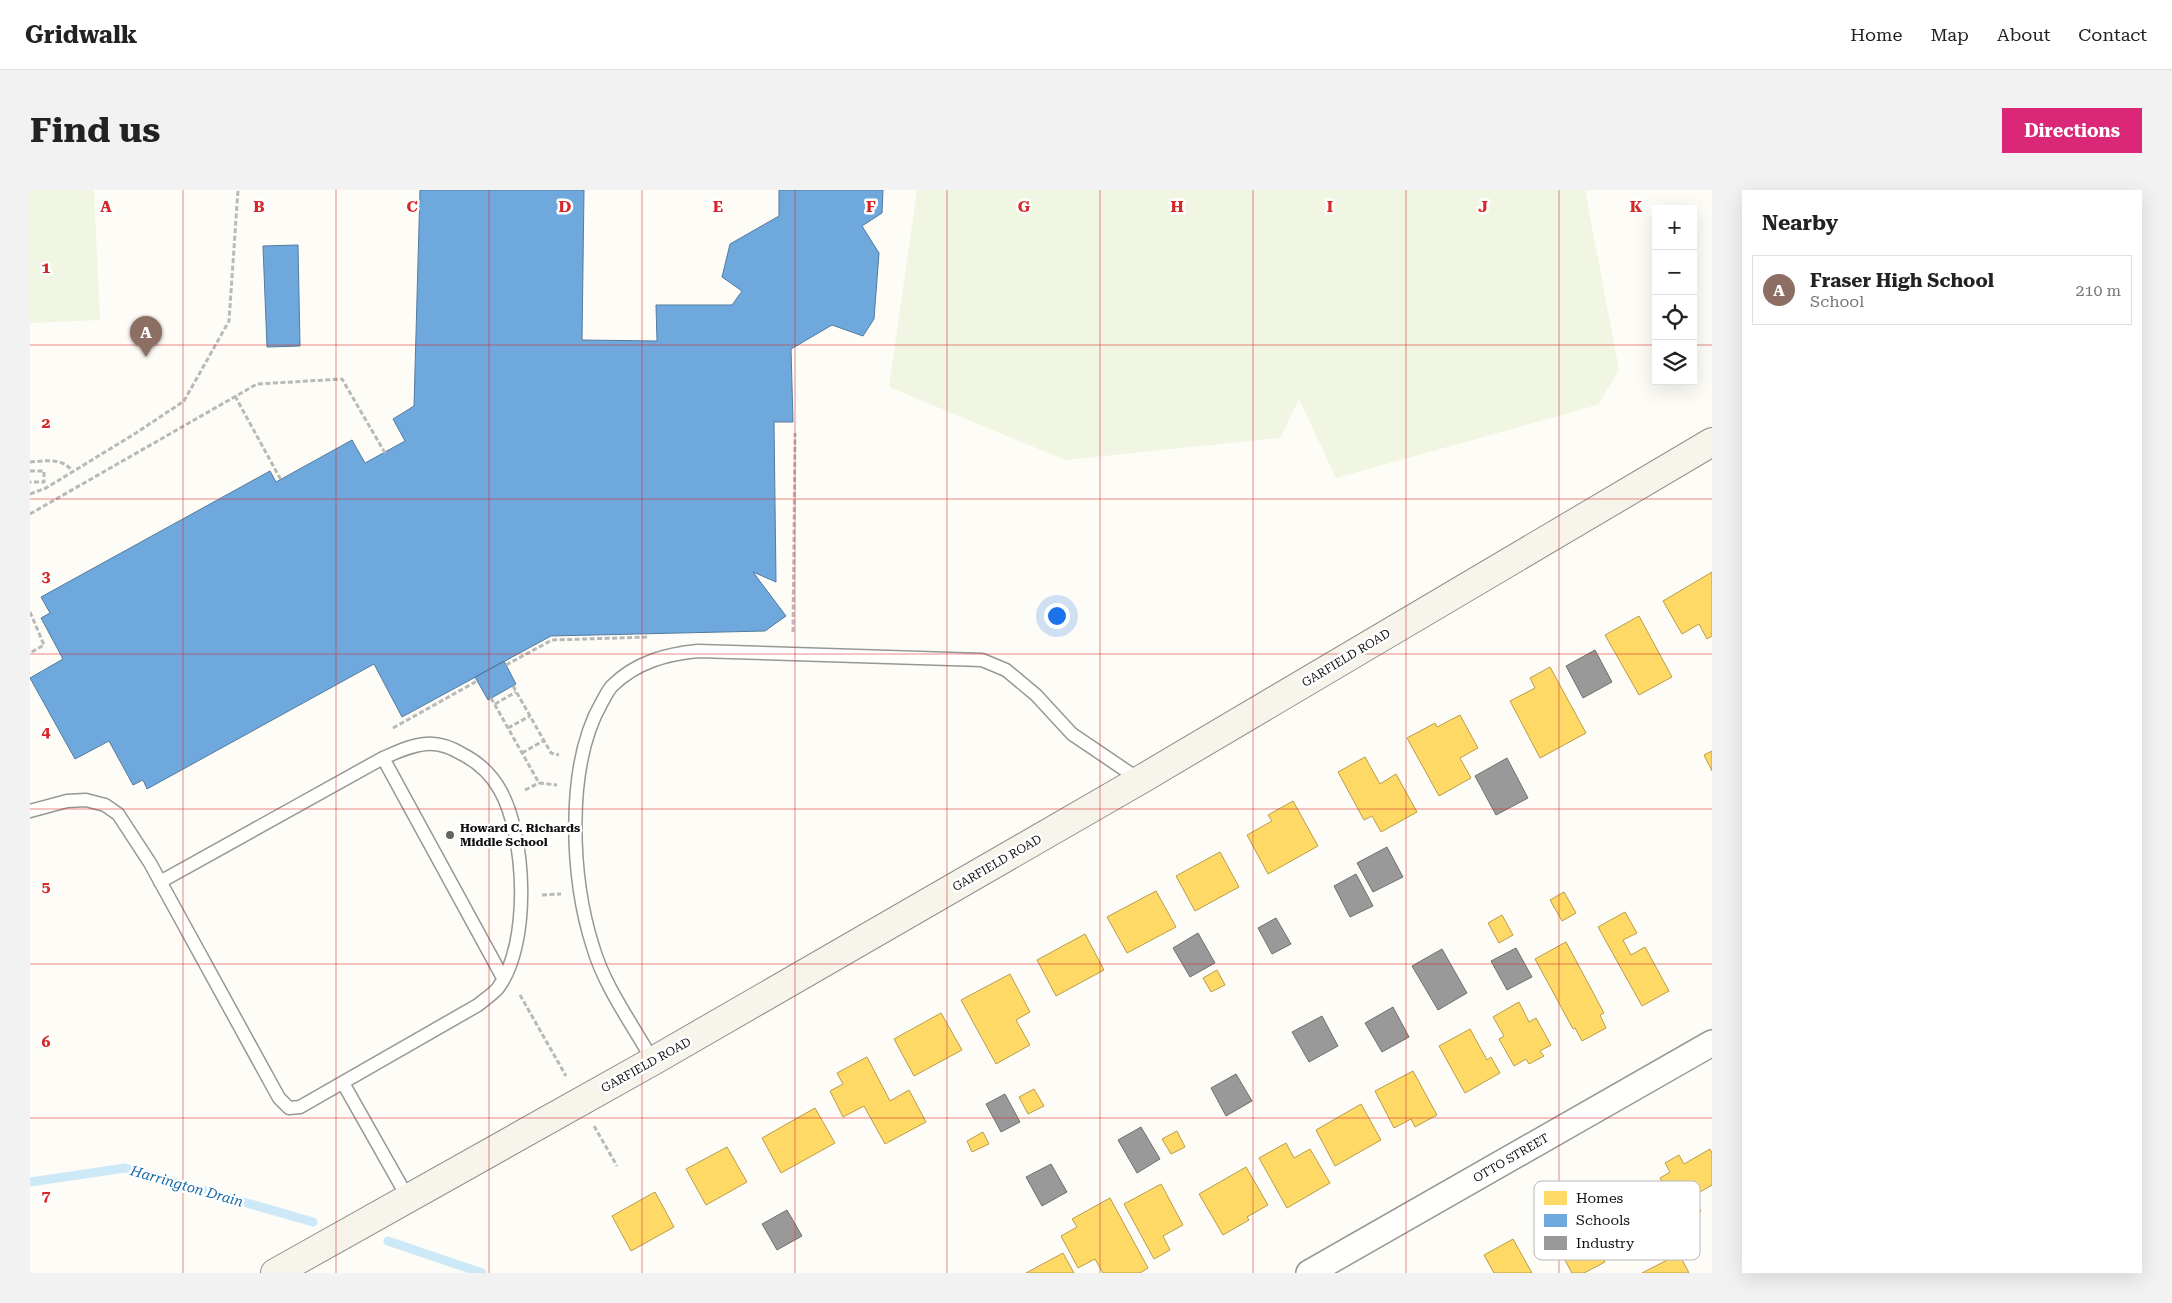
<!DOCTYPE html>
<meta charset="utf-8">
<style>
body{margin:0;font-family:"Roboto Serif",serif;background:#f2f2f2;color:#222}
.controls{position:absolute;right:15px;top:15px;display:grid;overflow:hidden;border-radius:0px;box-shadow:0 5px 20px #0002}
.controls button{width:45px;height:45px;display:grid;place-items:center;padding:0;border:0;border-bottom:1px solid #e0e0e0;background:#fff;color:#222;font:25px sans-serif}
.you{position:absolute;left:1026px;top:425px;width:18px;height:18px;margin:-12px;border:4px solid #fff;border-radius:50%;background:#1a73e8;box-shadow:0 0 0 8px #1a73e833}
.badge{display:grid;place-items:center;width:32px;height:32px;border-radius:50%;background:#db2777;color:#fff;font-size:16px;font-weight:700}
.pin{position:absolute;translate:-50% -41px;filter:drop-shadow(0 1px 2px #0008)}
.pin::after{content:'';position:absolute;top:26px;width:18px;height:15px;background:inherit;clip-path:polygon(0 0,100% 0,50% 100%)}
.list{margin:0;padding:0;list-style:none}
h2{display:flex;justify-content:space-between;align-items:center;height:65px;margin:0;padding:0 20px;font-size:21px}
h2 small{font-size:16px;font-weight:400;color:#767676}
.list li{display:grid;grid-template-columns:32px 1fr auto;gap:15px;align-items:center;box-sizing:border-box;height:70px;margin:0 10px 10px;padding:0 10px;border:1px solid #e0e0e0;border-radius:0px}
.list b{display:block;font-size:19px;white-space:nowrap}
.list p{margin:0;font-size:16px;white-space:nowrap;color:#767676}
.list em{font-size:16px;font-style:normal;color:#767676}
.icon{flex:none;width:28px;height:28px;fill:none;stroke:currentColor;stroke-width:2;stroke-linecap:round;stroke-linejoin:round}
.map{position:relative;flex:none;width:1682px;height:1083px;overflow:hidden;border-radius:0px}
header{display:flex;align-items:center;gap:30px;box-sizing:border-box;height:70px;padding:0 25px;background:#fff;border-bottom:1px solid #e0e0e0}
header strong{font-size:24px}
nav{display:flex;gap:28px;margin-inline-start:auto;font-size:18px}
.intro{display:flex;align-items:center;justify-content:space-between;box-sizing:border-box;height:120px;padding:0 30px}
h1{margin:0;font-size:35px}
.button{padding:12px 22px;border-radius:0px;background:#db2777;color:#fff;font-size:18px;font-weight:700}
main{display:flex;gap:30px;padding:0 30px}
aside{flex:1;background:#fff;border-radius:0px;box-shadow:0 5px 20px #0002}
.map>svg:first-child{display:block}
</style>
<header>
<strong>Gridwalk</strong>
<nav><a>Home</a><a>Map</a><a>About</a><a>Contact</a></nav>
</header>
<div class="intro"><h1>Find us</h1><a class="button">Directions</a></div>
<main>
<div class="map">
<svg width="1682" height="1083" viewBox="0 0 1682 1083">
<rect width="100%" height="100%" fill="#fdfcf7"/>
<path fill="#f0f6e1" d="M0,0H64L70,130L0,133Z
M887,0H1555L1589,180L1568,215L1306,288L1269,209L1250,248L1035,270L859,197Z"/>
<path fill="#ffd966" stroke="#b89d4c" d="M1682,382V446L1677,449L1669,434L1652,444L1633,411Z
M1609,426L1642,487L1609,505L1575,445Z
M1520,477L1556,543L1510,568L1480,511L1505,498L1500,488Z
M1430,525L1448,558L1430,568L1441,588L1409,606L1377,548L1405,533L1407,537Z
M1682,561V581L1674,565Z
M1335,567L1350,594L1366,584L1387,622L1351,642L1342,626L1334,630L1308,582Z
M1263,611L1288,656L1238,684L1217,645L1242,631L1238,625Z
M1190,662L1209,697L1165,721L1146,686Z
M1126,701L1146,737L1097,763L1077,727Z
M1534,702L1546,723L1532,731L1520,710Z
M1595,722L1607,743L1593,750L1601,765L1615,757L1639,801L1612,816L1568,737Z
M1472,725L1483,745L1469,753L1458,733Z
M1055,744L1074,780L1026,806L1007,770Z
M1536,752L1574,823L1570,825L1576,838L1552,851L1545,838L1543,839L1505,769Z
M1187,780L1195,795L1181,802L1173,788Z
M980,784L1000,822L986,830L1000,855L966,874L931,810Z
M1489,812L1499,832L1506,828L1521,855L1510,861L1514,866L1499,874L1496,869L1484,876L1469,849L1474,846L1463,827Z
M911,823L932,860L884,886L864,849Z
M1440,839L1457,870L1461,867L1470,883L1435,903L1409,856Z
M837,867L860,911L879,900L896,932L855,954L834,916L813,927L800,901L813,894L807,883Z
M1383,881L1407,925L1385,937L1381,929L1364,938L1345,901Z
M1004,899L1014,916L998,924L989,907Z
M1331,914L1351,950L1305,976L1286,940Z
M785,918L805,953L751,983L732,948Z
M1147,941L1155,957L1141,964L1132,949Z
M953,942L959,954L942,962L937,951Z
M1256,953L1264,968L1280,959L1300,993L1257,1018L1229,968Z
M697,957L717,992L676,1015L656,979Z
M1680,959L1682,963V995L1663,1006L1671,1021L1655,1030L1630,988L1640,982L1635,973L1649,965L1654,974Z
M1216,977L1238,1015L1217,1027L1219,1030L1193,1045L1169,1004Z
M1131,994L1153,1035L1133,1046L1140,1060L1124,1069L1094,1014Z
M625,1002L644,1037L601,1061L582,1026Z
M1080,1008L1118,1078L1110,1083H1073L1065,1069L1048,1078L1031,1046L1047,1037L1042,1029Z
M1548,1021L1575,1072L1554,1083H1542L1517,1037Z
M1483,1049L1502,1083H1464L1454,1065Z
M1033,1063L1044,1083H996Z
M1649,1064L1659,1083H1612Z"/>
<path fill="#6fa8dc" stroke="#537b9f" d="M390,0H554L552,150L627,151L626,115H702L712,101L692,87L700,54L749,26V0H853L852,23L832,36L849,63L844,129L833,146L802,135L761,159L763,232H744L746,392L723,382L756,426L735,441L521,446L372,527L344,474L117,599L113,590L103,595L79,551L45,569L0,488L33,469L11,428L20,423L11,407L240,281L246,292L322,250L335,273L375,251L363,229L384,216Z
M268,55L270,156L237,157L233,56Z
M474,471L486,494L458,510L445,487Z"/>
<path fill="#999" stroke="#707070" d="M1565,460L1582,492L1553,508L1536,476Z
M1477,568L1498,608L1466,625L1445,586Z
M1357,657L1373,687L1343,702L1327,673Z
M1326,684L1343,716L1320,727L1304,696Z
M1246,728L1261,754L1242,764L1228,738Z
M1168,743L1185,773L1160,787L1143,758Z
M1486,758L1502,787L1477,800L1461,771Z
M1412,759L1437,803L1408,820L1382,776Z
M1363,817L1379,847L1352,862L1335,833Z
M1292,826L1308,856L1279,872L1262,842Z
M1206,884L1222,911L1196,926L1181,898Z
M975,904L990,932L971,942L956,914Z
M1111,937L1130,969L1107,983L1088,950Z
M1021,974L1037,1002L1012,1016L996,987Z
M757,1020L772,1046L747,1060L732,1034Z"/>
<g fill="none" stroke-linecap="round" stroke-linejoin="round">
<path stroke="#cde8f7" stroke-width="9" d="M0,992L95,978L283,1032
M358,1051L452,1083"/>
<defs>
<path id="lane" d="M353,568L473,788
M0,621L37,611L56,610L75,615L88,624L120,673L249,908L259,918L270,917L448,815C454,810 463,804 468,798C501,754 496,646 470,600C461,584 448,572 432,564C422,558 408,553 396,554C381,555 367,562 353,568L130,692
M623,871C603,835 575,798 563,757C541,688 535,576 572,512C575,507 578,500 582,496C606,472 637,464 668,461L952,470L976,480L1006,505L1042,544L1110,590
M313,893L378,1008"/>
<path id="street" d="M1279,1083L1682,853"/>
<path id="secondary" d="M245,1083L623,871L1110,590L1682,252"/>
</defs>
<use href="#lane" stroke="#979795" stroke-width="15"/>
<use href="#street" stroke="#979795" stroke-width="28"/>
<use href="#secondary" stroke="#8e8d8b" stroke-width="30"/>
<path stroke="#b9b9b8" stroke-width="3" stroke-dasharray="5 2.5" stroke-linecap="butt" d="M205,206L251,290
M0,272C15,271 33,267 43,282
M0,281H14V292H0
M0,304L16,298L106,243L154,211L199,131L208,0
M0,324L227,194L312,189L355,263
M0,422L14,455L0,463
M763,442L765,243
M476,475L522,450L619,447
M483,496L521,563L529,565
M461,508L509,593L527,595
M465,514L486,502
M363,538L447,491
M478,538L500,526
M492,563L513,551
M495,600L509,593
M512,705L531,704
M490,805L536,886
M564,936L587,976"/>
<use href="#lane" stroke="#fffffe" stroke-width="12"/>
<use href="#street" stroke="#fffffe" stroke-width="25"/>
<use href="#secondary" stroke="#f6f4eb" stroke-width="28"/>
</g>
<path fill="none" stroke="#d62828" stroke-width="1" stroke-opacity="0.55" d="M153,0V1083M306,0V1083M459,0V1083M612,0V1083M765,0V1083M917,0V1083M1070,0V1083M1223,0V1083M1376,0V1083M1529,0V1083M0,155H1626M1663,155H1682M0,309H1682M0,464H1682M0,619H1682M0,774H1682M0,928H1682"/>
<circle fill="#646362" stroke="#fff" stroke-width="2" cx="420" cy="645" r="5"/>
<g text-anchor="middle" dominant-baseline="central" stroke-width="5" stroke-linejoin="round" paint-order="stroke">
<g font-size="12" fill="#111" stroke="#fff">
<text transform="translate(1316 468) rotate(-31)">GARFIELD ROAD</text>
<text transform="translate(967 673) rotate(-30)">GARFIELD ROAD</text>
<text transform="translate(616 875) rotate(-29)">GARFIELD ROAD</text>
<text transform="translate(1481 968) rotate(-30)">OTTO STREET</text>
</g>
<g font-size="12" font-weight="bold" fill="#111" stroke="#fff" text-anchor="start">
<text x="430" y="638">Howard C. Richards<tspan x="430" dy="14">Middle School</tspan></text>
</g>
<g font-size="14" font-style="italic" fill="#1768a6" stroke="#fff">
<text transform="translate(157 996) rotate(16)">Harrington Drain</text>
</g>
</g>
<rect x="1504" y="991" width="166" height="79" rx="8" fill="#fff" stroke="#b8b8b8" stroke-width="1"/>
<rect x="1514" y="1001" width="23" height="14" fill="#ffd966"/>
<rect x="1514" y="1024" width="23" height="13" fill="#6fa8dc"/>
<rect x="1514" y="1046" width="23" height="14" fill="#999"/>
<g font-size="14" fill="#111">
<text x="1546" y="1013">Homes</text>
<text x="1546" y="1035">Schools</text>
<text x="1546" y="1058">Industry</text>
</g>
<g font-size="16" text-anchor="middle" font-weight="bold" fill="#d62828" stroke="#fff" stroke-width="5" stroke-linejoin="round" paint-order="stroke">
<text x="76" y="22">A</text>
<text x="229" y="22">B</text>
<text x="382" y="22">C</text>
<text x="535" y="22">D</text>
<text x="688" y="22">E</text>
<text x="841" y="22">F</text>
<text x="994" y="22">G</text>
<text x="1147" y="22">H</text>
<text x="1300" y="22">I</text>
<text x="1453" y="22">J</text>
<text x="1606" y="22">K</text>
<text x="16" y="83">1</text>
<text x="16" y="238">2</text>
<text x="16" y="392">3</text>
<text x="16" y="547">4</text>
<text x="16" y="702">5</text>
<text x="16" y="857">6</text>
<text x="16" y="1011">7</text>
</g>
</svg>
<div class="controls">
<button>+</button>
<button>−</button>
<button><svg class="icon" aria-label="locate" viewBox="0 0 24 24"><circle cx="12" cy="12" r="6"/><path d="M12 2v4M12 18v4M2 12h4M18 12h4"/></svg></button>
<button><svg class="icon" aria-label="layers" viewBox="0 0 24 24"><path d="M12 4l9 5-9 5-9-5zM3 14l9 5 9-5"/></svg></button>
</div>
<div class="you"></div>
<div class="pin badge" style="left:116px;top:167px;background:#8d6e63">A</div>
</div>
<aside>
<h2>Nearby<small></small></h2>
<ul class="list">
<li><span class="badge" style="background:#8d6e63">A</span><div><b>Fraser High School</b><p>School</p></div><em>210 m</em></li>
</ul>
</aside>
</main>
